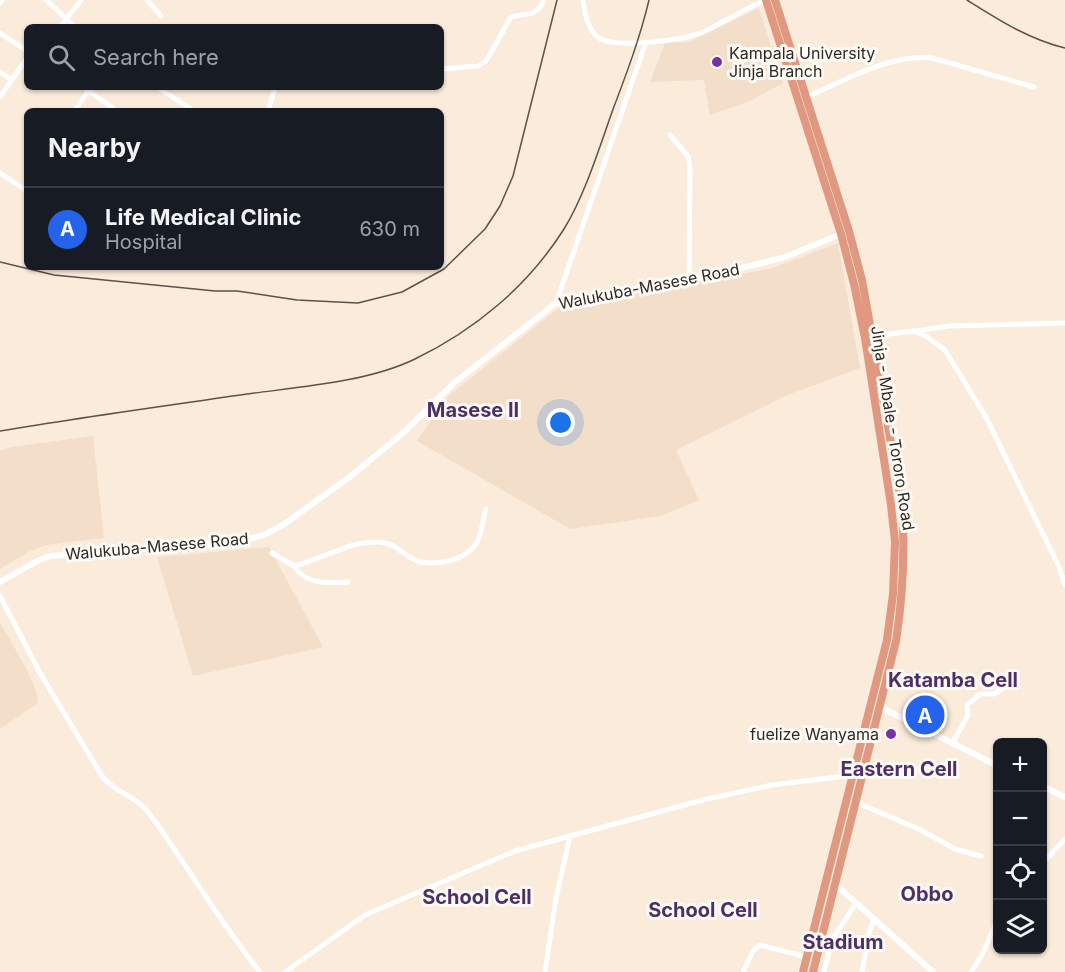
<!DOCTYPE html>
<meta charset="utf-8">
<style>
body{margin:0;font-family:Inter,sans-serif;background:#242831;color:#f1f3f6}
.controls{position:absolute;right:18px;bottom:18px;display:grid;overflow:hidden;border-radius:9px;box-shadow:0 2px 4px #0004}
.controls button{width:54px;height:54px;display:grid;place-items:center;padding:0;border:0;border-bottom:2px solid #363941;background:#171b24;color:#f1f3f6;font:30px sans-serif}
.you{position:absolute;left:561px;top:423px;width:21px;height:21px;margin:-15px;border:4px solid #fff;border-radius:50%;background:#1a73e8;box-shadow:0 0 0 9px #1a73e833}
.badge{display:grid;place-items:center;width:39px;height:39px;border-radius:50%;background:#2563eb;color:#fff;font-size:20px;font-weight:700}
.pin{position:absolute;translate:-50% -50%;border:3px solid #fff;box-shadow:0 2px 6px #0006}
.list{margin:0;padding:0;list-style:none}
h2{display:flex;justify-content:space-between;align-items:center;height:78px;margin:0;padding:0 24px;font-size:26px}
h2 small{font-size:20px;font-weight:400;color:#9ea1a6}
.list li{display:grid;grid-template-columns:39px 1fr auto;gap:18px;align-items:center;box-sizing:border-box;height:84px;padding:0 24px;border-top:2px solid #363941}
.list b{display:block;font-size:22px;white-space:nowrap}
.list p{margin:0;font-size:20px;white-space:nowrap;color:#9ea1a6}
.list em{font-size:20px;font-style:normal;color:#9ea1a6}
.icon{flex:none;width:33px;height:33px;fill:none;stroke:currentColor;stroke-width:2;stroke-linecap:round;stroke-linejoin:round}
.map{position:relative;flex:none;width:1065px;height:972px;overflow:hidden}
.search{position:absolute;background:#171b24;box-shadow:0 2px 4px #0004;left:24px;top:24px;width:420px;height:66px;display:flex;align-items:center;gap:15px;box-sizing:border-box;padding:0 21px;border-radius:9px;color:#9ea1a6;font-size:22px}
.panel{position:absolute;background:#171b24;box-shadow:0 2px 4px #0004;left:24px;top:108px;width:420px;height:162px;border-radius:9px}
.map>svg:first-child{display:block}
</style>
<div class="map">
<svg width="1065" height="972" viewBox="0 0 1065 972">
<rect width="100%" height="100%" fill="#faebdb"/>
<path fill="#f3dfc9" d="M759,8L783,83L750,101L710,115L704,80L650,82L665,43L688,42Z
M838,243L860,368L785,396L676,450L699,500L661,516L570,529L417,441L447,397L560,307L773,268Z
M93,436L104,538L46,545L28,552L0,569V451L11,447Z
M269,547L323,647L193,676L157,557Z
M0,622L27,670L36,690L38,703L0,729Z"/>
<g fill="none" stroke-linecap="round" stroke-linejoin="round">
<path stroke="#fff" stroke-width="5" d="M46,0L75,27
M147,0L161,16
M583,0C585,13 587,29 599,38C615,49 685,40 703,32C725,22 744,9 766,0
M0,3L2,0
M60,27L81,0
M0,33L27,51
M441,69L478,66L486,61L511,17C525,13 537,17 544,0
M0,72L12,80
M83,87L117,111
M157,87L194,111
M0,97L27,58
M807,97C843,81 892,53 932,58L1034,87
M75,111L88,91
M268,111L275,87
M670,135L688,156L690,169L689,279
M0,173L27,191
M556,303L646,42
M916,331L949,326L1065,323
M873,336L914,331L926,336L945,350L987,419L1059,567L1065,585
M272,553L294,566C323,559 346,542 377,542C395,542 399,552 413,559C430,569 470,560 478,540C482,531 483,519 486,509
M294,566C306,585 327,583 348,582
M0,596L40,673L102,776C113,792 137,796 149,813C187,865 219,921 260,972
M952,744L968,715L967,705L980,694H994L1012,683
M855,802L919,829L955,849L981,856
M1042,864L1065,839
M285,972L365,915L515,851L703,800L772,785L854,775
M545,972L556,898L570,836
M743,972L753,951L760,945L806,957
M824,972L833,938L856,903
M862,972L869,933L874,919
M971,972L982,955L998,918"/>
<path stroke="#fff" stroke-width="6" d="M0,582L39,560L51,556L208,544L249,539L264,535L283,525L351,476L403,433L454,383L556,303L720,273L762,263L785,257L841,234
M880,707L998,766
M1042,786L1065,797
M835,884L933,972"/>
<path stroke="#e09880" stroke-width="8" d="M766,0L841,234L854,284L865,338L891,505L895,542L893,594L887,640L803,972
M775,0L849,231L862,280L902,505C905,551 903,596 896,641L813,972"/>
<path stroke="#5a534a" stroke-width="1.5" d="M967,0C999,20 1028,39 1065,48
M0,262L54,275L215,291H237L297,300L358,303L402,292L444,269L485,229L500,206L513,176L557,0
M0,431C82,417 164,406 247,394C299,387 368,382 415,359C475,330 528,286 564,229C584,197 599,149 612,112C626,75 640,38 649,0"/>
</g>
<g fill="#7531a5" stroke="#fefbf7" stroke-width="2">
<circle cx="717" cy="62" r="6"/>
<circle cx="891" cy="734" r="6"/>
</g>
<g text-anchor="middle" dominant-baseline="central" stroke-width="6" stroke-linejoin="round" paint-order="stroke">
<g font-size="16" fill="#2e2923" stroke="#fefbf7" text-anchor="start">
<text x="729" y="53">Kampala University<tspan x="729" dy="18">Jinja Branch</tspan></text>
<text x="879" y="734" text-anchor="end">fuelize Wanyama</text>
</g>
<g font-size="16" fill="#2e2923" stroke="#fefbf7">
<text transform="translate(649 286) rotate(-11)">Walukuba-Masese Road</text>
<text transform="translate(893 428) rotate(81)">Jinja - Mbale - Tororo Road</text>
<text transform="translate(157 546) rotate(-5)">Walukuba-Masese Road</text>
</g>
<g font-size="20" font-weight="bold" fill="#4e2f68" stroke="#fefbf7">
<text x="473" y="410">Masese II</text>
<text x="953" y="680">Katamba Cell</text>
<text x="899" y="769">Eastern Cell</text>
<text x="927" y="894">Obbo</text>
<text x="477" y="897">School Cell</text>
<text x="703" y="910">School Cell</text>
<text x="843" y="942">Stadium</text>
</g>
</g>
</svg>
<div class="controls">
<button>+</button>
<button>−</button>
<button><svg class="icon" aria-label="locate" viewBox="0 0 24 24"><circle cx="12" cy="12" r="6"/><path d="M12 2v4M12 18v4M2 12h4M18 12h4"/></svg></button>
<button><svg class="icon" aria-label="layers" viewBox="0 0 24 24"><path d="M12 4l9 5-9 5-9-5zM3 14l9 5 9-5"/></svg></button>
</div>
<div class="you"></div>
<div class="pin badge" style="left:925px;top:715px">A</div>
<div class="search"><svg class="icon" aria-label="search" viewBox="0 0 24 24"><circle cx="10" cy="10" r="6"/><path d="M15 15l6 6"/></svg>Search here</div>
<section class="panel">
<h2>Nearby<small></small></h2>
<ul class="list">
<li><span class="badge">A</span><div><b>Life Medical Clinic</b><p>Hospital</p></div><em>630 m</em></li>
</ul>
</section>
</div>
